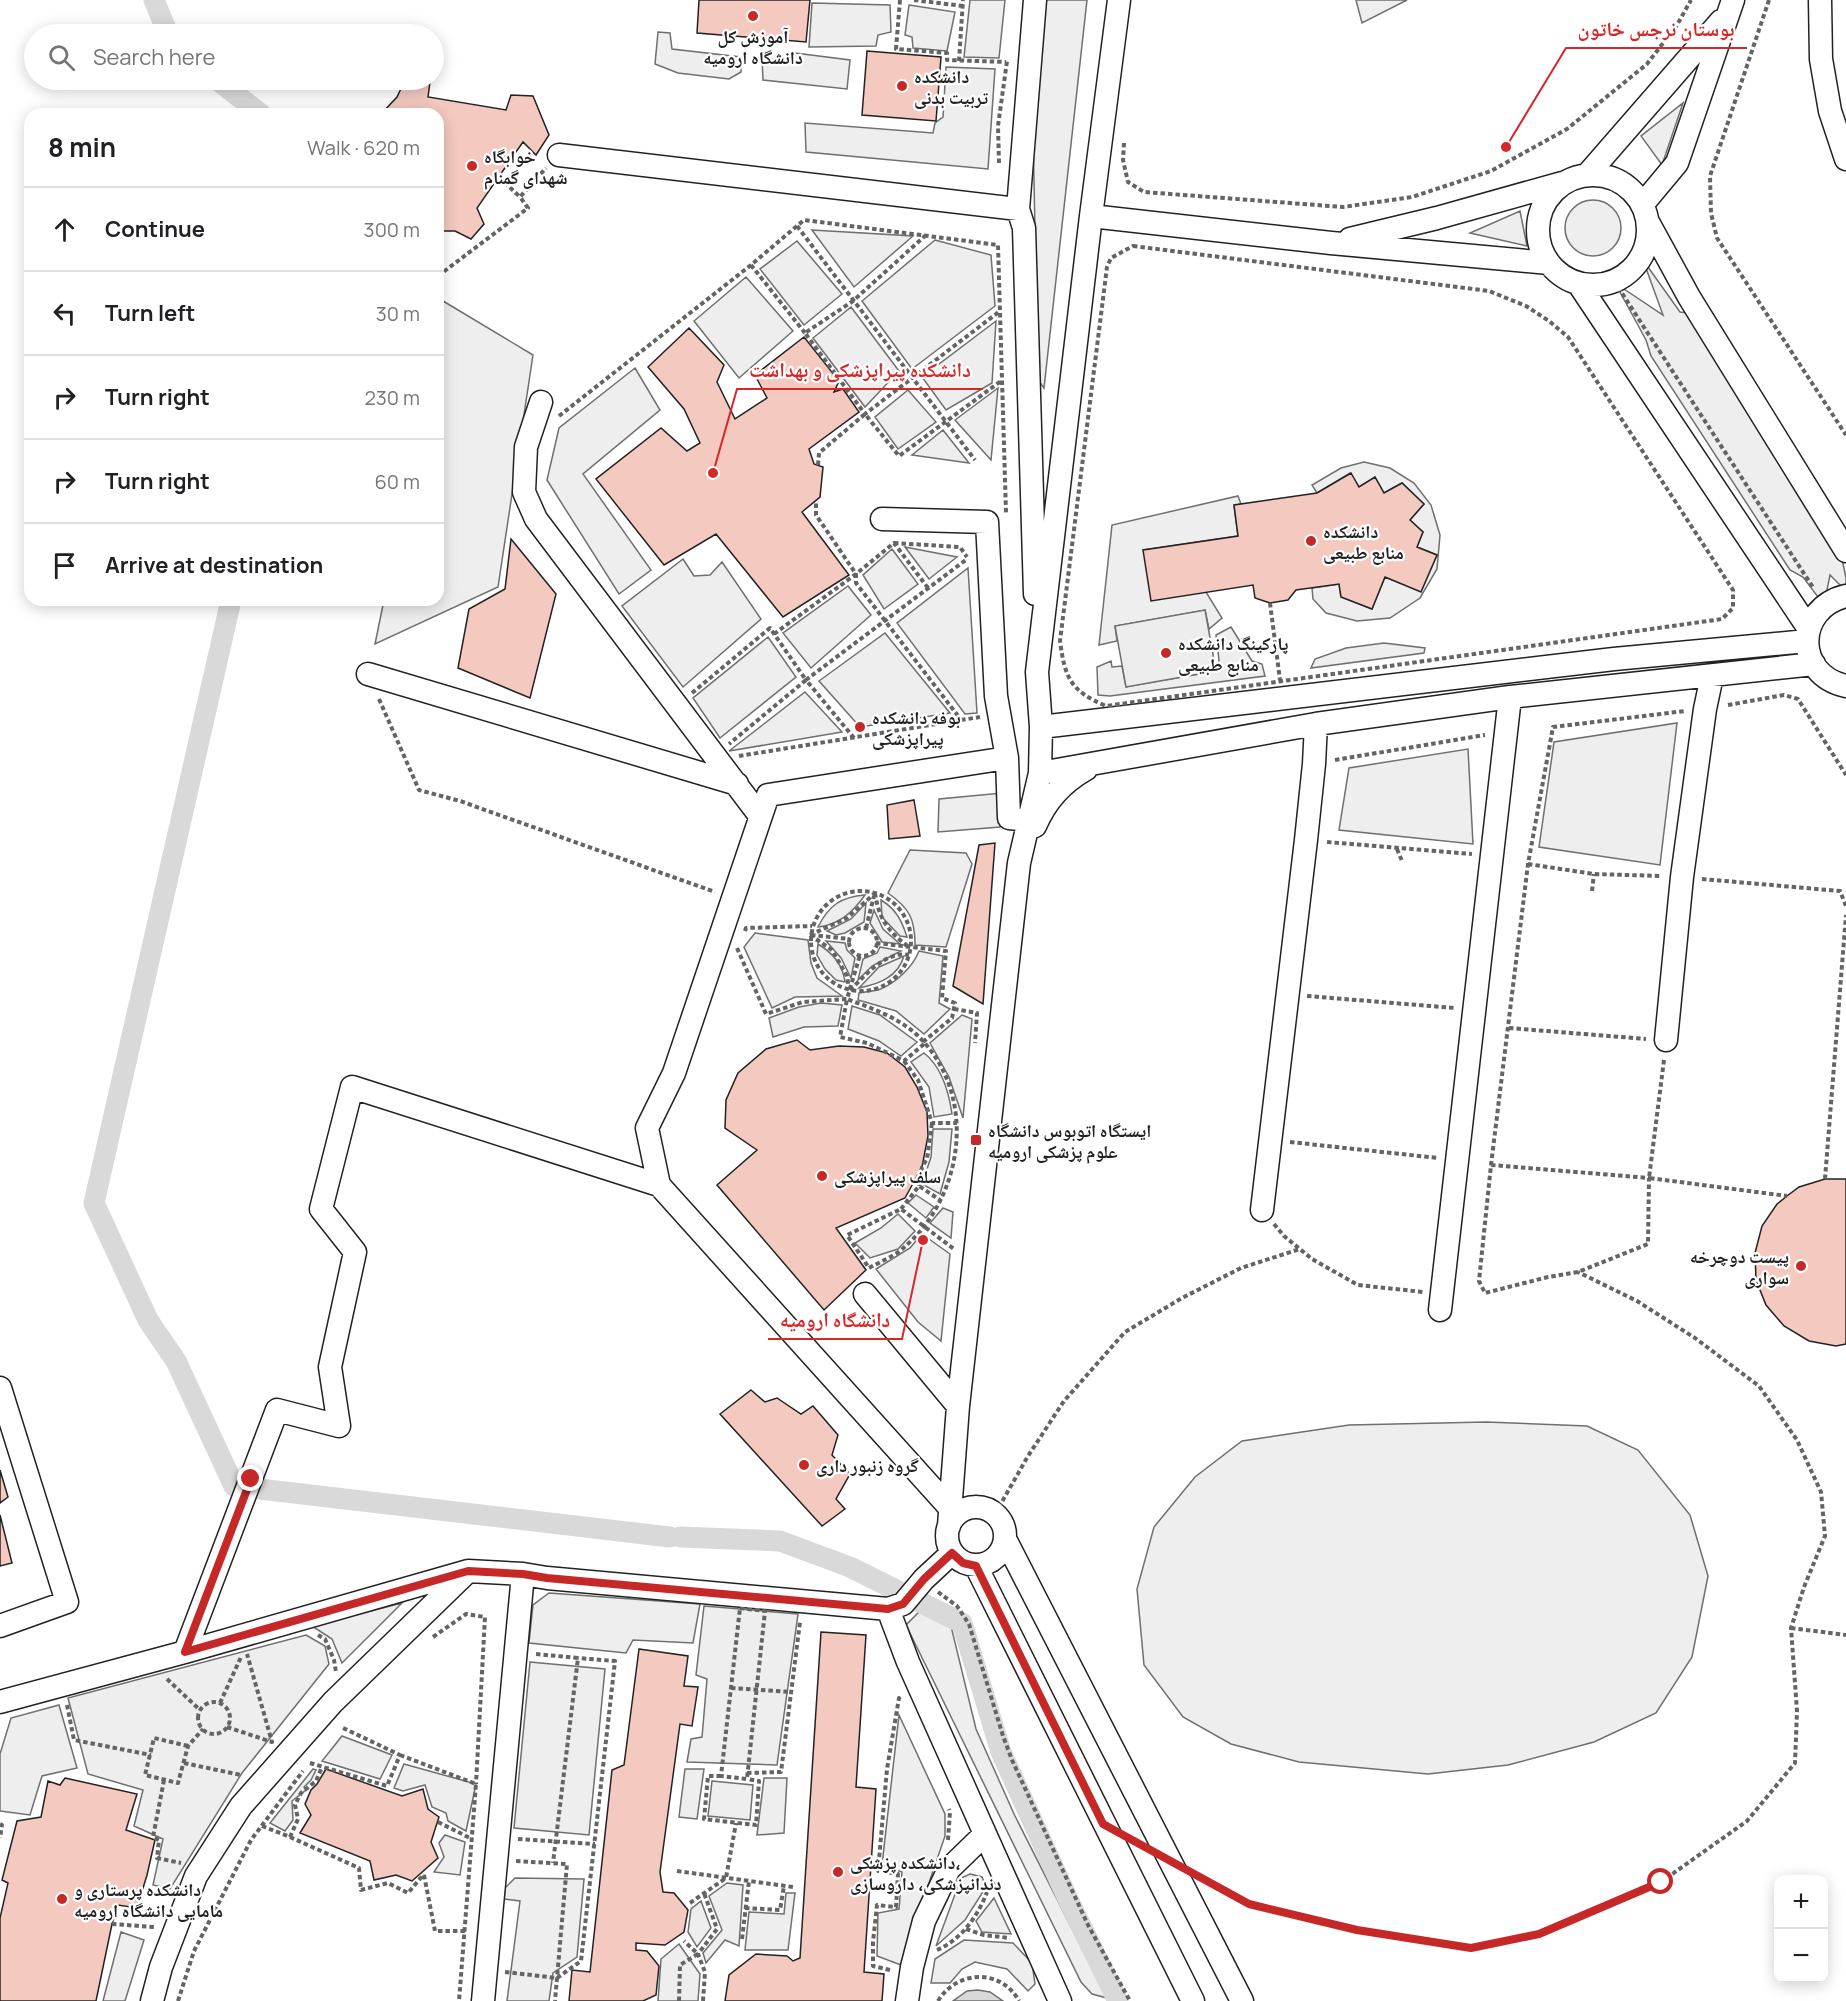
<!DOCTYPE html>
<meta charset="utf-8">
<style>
body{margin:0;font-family:Manrope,"Noto Naskh Arabic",sans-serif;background:#f6f6f6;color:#202124}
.controls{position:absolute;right:18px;bottom:18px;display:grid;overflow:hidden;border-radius:12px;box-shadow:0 3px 15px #0003}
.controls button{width:54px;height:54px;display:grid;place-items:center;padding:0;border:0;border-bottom:2px solid #e0e0e0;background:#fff;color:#202124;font:30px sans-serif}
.stop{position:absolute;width:18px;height:18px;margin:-14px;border:4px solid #c62828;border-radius:50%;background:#fff}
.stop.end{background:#c62828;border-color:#fff;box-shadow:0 2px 6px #0008}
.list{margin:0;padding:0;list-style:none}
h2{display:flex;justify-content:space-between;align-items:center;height:78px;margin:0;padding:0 24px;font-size:26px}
h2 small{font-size:20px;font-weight:400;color:#757577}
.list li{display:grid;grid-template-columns:39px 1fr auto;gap:18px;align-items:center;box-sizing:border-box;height:84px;padding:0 24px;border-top:2px solid #e0e0e0}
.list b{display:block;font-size:22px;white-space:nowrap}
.list em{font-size:20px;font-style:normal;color:#757577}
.icon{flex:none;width:33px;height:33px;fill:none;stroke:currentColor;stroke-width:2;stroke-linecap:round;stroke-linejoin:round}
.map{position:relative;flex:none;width:1846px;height:2001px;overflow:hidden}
.search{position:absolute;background:#fff;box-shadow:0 3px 15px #0003;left:24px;top:24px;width:420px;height:66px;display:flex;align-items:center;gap:15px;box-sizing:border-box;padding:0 21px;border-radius:33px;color:#757577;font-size:22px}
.panel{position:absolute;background:#fff;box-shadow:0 3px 15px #0003;left:24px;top:108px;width:420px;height:498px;border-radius:18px}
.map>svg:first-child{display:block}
</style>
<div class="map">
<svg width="1846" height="2001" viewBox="0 0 1846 2001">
<rect width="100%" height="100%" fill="#fff"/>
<path fill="#eee" stroke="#6f6f6f" stroke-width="1.5" d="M970,0H1005L999,58L964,57Z
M1044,0H1087L1044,388L1038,380L1033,132Z
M1356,0H1407L1362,23Z
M812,3L890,5L891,32L878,35L876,46L809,47Z
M909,5L955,12L947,51L913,48L912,37L905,35Z
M658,32L670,33L672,49L741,57V72L729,79L678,73L655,64Z
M795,53L850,60L847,89L763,80L762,59L793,60Z
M946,67L995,69L988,169L806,152L805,123L933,133L935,123L943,117Z
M1683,103L1662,165L1641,136Z
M1565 228a28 28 0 1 1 56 0a28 28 0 1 1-56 0Z
M1520,211L1527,246L1470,233Z
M812,230L913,236L854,287Z
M935,240L991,255L995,306L912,369L862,301Z
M797,241L842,294L804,325L760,269Z
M1643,260L1680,312L1697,314L1838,540L1846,578V591L1830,575L1824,605L1803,577L1790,570L1651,356L1646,340L1615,283L1663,315Z
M746,277L793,331L739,378L694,321Z
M443,301L533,355L498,587L375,644L384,600H438V328Z
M851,307L899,371L865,407L813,338Z
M996,321L992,383L946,410L922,377Z
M635,368L660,410L583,474L651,570L619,594L547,480L559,428Z
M998,388L991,460L955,420Z
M908,390L936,422L898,449L875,417Z
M943,430L969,463L912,455Z
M1364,462L1390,468L1414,483L1431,505L1440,535L1437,569L1420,598L1390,618L1357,621L1326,613L1313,599L1312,588L1339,584L1341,597L1372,609L1385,577L1421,591L1437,555L1417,547L1423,532L1410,520L1424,504L1402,483L1384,493L1375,477L1359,487L1350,473L1317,493L1312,485L1341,468Z
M1238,496L1241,504L1234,506L1238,536L1144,550L1206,592L1222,618L1209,629L1205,610L1115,626L1117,641L1099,645L1112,525Z
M905,547L957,557L929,579Z
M892,549L918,584L884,609L863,575Z
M683,559L694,576L710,575L722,562L761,619L683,687L622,606Z
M968,568L977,713L965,714L897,623Z
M848,586L871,615L811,668L783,633Z
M1231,627L1252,661L1262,664L1265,676L1110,696L1098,695L1097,667L1111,661L1112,667L1122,666L1126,687L1216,671L1219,660L1216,635Z
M885,633L950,713L860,727L819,681Z
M768,637L796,677L720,738L693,698Z
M1384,643L1425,648L1424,653L1311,668L1315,659L1346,648Z
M805,692L842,732L729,751Z
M1677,723L1660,865L1539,847L1554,742Z
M1468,749L1473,844L1339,830L1349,768Z
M1002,793L1000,827L938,832L939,799Z
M910,850L966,853L972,864L946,947L915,945C915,918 909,908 888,893Z
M865,895C853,912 839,925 818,927C829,905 841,897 865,895Z
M881,900C896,909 902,921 907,937L900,936L882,917Z
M866,903L864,922L845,933L836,935L827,931L851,919Z
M874,910L883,929L900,944L882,942L870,923Z
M755,933L808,940L811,963L817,978L842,996L795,997L772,1008L744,947Z
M826,941L845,943L847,950L855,958L851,978L841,958Z
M818,944C833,953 843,965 845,982L836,980L825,969L817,955Z
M880,947L901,951L872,966L858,980L863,959L877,953Z
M919,951L943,956L939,1003L950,1009L924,1034L896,1011L858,1000L859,993C865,992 872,991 878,990C895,984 913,967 919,951Z
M904,956C898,977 879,984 859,988L879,967Z
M821,1003L842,1005L838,1026L804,1027L773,1037L769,1018L799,1007Z
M852,1006L880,1015L917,1042L901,1056L879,1041L848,1029Z
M962,1015L972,1019L963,1118L949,1077L930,1043Z
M924,1053C942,1067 949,1093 952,1114L934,1117L929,1087L911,1062Z
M933,1129H952L949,1162L940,1194L922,1184L931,1157Z
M916,1195L934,1207L926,1218L908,1203Z
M943,1208L953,1212L951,1238L930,1223Z
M898,1214L915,1231L898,1249L870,1258L855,1243L881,1228Z
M922,1234L950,1254L941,1341L918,1322L876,1269L910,1248Z
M1486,1422L1587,1426L1638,1450L1690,1515L1708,1576L1692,1657L1656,1713L1594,1742L1508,1765L1428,1774L1299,1762L1231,1744L1183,1717L1144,1665L1137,1589L1154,1527L1195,1477L1242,1441L1349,1425Z
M549,1593L700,1604L693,1643L633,1640L626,1653L529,1643L533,1605Z
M402,1603L342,1663L332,1639L312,1626Z
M704,1606L798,1614L777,1765L687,1762L691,1739L702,1737L707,1679L696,1675Z
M922,1609L938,1611L951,1626L976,1729L1015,1816L1107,1998L1092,1994L1081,1982L906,1625Z
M306,1635L325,1646L329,1664L242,1773L170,1889L153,1885L163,1839L134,1826L143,1790L88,1774L68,1698Z
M530,1662L605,1669L589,1835L514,1828Z
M59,1705L77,1768L42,1776L30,1815L0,1811V1754L11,1718Z
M899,1715L945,1814V1836L901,1965L877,1956L878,1913L899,1909L902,1872L882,1865Z
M342,1736L392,1755L380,1779L322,1761Z
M404,1764L476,1784L466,1831L448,1821L446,1813L432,1807L425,1785L403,1791L394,1788Z
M313,1769L316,1770L311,1780L304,1787L306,1790L292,1801L293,1820L285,1831L270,1823Z
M685,1769H704L697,1819L679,1817Z
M764,1778H787L784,1833L757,1835Z
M712,1781L753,1785L750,1820L708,1816Z
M445,1835L465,1842L460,1875L434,1872L444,1857L439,1843Z
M970,1874L982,1877L986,1887L965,1920L936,1946L961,1878Z
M515,1878L584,1879L577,1957L553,1973L549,2001H507L520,1901L504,1899L505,1888Z
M727,1883L743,1885L739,1946L725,1940L706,1963L703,1953L722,1930L709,1896Z
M786,1893H795L788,1950H745L749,1912L784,1914Z
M994,1898L1011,1934L982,1932L976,1921Z
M701,1901L711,1928L697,1947L688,1932L691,1909Z
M121,1932L144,1940L125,2001H103Z
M964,1940L1013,1943L1032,1963L1035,1984L1028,1991L1007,1969L975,1962L962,1969L950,1983H931L935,1959Z
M679,1944L700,1974L698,2001H658L661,1959Z"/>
<path fill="#ededed" stroke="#6f6f6f" stroke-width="1.5" d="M1205,610L1216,671L1126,687L1115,626Z"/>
<path fill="#d9d9d9" stroke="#6f6f6f" stroke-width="1.5" d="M978,1990L990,1992L1003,2001H953L967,1991Z"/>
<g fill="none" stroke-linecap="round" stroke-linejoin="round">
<path stroke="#d9d9d9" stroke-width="21" d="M154,0L168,34
M217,80L261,114
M231,600L94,1203L148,1320L176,1361L234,1486L670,1537
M680,1537L780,1541L850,1567L962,1623L1001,1752L1067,1897L1118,2001"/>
</g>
<path fill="#f3c9c0" stroke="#222" stroke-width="1.5" d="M699,0H810L806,42L697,33Z
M867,51L941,57L936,121L862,115Z
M405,80L430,82L428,97L506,110L511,95L533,96L549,135L536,155L523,142L477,208L484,224L471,239L455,231H438V206L440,205L438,201V114H381L397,97Z
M689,328L724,365L717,382L735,419L767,398L755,375L804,337L839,381L834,392L843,389L859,412L809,449L814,464L823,467L820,497L802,512L849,575L783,617L716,534L664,565L596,479L661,428L687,451L700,443L684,409L648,367Z
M1351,473L1359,487L1375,477L1384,493L1402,483L1424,504L1410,520L1423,532L1417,547L1437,555L1421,592L1385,577L1372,609L1341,597L1339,584L1296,590L1288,600L1270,603L1255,598L1253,585L1151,601L1143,550L1238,536L1234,505L1317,493Z
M511,539L556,594L530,698L458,668L469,609L505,589Z
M914,800L920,836L889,839L887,805Z
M995,843L983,1004L953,986L979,845Z
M797,1040L810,1050L839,1046L864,1047L887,1053L905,1067L917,1087L927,1112L928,1136L922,1167L905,1198L836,1228L866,1270L824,1310L717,1185L757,1150L725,1128L726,1100L738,1073L766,1049Z
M1825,1179H1846V1344L1836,1346L1809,1341L1784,1326L1766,1305L1756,1280L1755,1253L1762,1226L1777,1204L1787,1196L1799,1187Z
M751,1390L765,1402L777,1398L801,1414L813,1406L838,1435L832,1455L850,1474L836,1499L845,1509L822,1526L720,1414Z
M0,1470L8,1497L0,1503Z
M0,1515L12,1563L0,1566Z
M821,1632L866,1635L856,1787L876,1789L864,1972L884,1974L882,2001H725L729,1975L756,1954L787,1956L793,1961L800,1958Z
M639,1649L688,1656L684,1686L698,1687L692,1726L680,1724L660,1872L663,1892L674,1893L688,1910L684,1932L665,1945L636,1943V1950L647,1951L659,1966L656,1995L643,2001H569L572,1970L590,1972L612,1770L624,1765Z
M326,1769L402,1796L423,1789L428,1809L439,1817L431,1842L438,1858L412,1881L396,1875L374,1880L370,1861L300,1833L311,1815L305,1804L311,1790L317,1784Z
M65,1778L137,1794L126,1830L155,1840L147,1875L137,1908L118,1905L112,1924L96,2001H0V1918L8,1883L2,1880L17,1821L41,1817L48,1781L60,1785Z"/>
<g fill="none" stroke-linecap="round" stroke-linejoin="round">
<defs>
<path id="minor" d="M1119,0L1091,216L1331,243L1549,263
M1820,0L1821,59L1830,111L1846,159
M559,155L1018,209
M1538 230a55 55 0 1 1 110 0a55 55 0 1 1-110 0Z
M1587,175L1721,21
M1642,205L1677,163L1733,0
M1648,222L1689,297L1846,551
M1350,239L1437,218L1562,183
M1578,283L1809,629
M541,402L526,447L524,492L536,519L760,816
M882,519L987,522L996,696L1007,758L1009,818L1028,820
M1035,594L1024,228L1018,209L1035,0
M1846,596C1795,608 1794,675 1846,686
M368,674L737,784
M1041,727L1614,659L1807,641
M1040,773L1316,724L1510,697L1814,664
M1035,826C1046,800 1062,783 1086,769
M1666,1040L1682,877L1705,709L1712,676
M1262,1210L1306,840L1314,764L1316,724
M865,1294L958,1406
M1440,1310L1510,697
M0,1388L67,1602L0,1626
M947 1536a29 29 0 1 1 58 0a29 29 0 1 1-58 0Z
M950,1508L659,1185L647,1128L674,1073L768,795L1007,758
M949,1526L958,1406L1019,863L1040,773L1041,727L1037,672L1091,216
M1005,1539L1242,2001
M976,1566L1193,2001
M888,1609L908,1662L1060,2001
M185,1652L277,1410L339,1426L330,1367L355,1252L321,1209L352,1087L659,1185
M0,1702L185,1652L468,1571L523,1574L547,1578L888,1609L903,1604L924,1579L952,1553
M152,2001L161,1967L196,1876L241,1806L333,1702L465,1574
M483,2001L523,1574
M907,2001L912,1967L924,1921L949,1869L985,1834"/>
</defs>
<use href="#minor" stroke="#222" stroke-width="25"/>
<path stroke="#646464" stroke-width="4" stroke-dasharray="4.5 3" stroke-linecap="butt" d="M900,0L896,49L947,53V60L1006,62
M914,0L963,6
M1769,0L1710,176L1711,213L1717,238L1846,435
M959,61L963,0
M1124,143L1123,160L1128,182L1144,192L1343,207L1412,197L1491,171L1567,129L1647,64L1677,25L1691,0
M999,163L998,126L1007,61
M499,177L520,197L546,168
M797,226L975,460
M926,235L853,301L805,333L865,414L1000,311
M1133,246L1489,291L1526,306L1549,321L1568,337L1733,590V608L1722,619L1106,706C1071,691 1065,679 1060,641L1107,267L1111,258Z
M438,276L528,208L520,197
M1614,281L1814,589
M805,333L751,265L804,220L998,245L1006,513
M559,416L751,265
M818,465L819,453L865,414L899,456L1001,381
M894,543L960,547L967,557
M928,588L894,543L856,574V583L962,721
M1270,603L1280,680
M774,634L856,574L816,515V501
M692,693L770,628L806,680L729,744
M379,699L419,790L460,801L715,892
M1728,705L1784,695L1798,699L1846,775
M854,738L806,680L967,559
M739,756L980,717
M1335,760L1485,735
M1327,842L1472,854
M1397,849L1402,861
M1528,864L1594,874L1662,876
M1702,879L1840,891L1846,906
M811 941a50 50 0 1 1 100 0a50 50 0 1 1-100 0Z
M1592,891L1594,874
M875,893C879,920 888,931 910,948
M866,928L874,896
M849 942a14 14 0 1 1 28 0a14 14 0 1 1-28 0Z
M745,931L746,928L812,926
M810,935L847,918L875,893
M810,935L832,950L847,976L849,989
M811,935L849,939
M876,943L946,951L942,998L955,1003L952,1018L923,1042
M737,948L766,1014L803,1002L847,999L860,955
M850,990C865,976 886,950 909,955
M1307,996L1455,1008
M954,1009L977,1013L975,1043
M1509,1028L1646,1039
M924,1044L904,1061L867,1043L840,1037L847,999C871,1008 897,1017 916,1034C979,1093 965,1198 901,1250C892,1257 880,1262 869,1268L847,1235L901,1209L954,1249
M1664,1060L1649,1178L1787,1196
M904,1061L918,1080L932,1123H957
M1290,1142L1438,1158
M1491,1165L1649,1178L1648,1244L1578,1272L1548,1277L1485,1293L1479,1281L1491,1165L1528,864L1553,727L1685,711
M1825,1179L1846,915
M919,1186L922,1167L927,1159L932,1123
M901,1209L919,1186L940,1200
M1274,1224L1284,1236L1312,1259L1358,1285L1423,1292
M995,1514L1028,1456L1064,1401L1125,1332L1182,1298L1241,1268L1300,1249
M938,1592L957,1606L969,1624L1003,1736L1012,1760L1088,1925L1130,2001
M740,1608L765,1611L747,1779L721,1776Z
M1791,1628L1846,1635
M318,1635L325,1639L334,1660L336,1672
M433,1637L466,1614L485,1617L476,1784
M536,1654L578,1658L553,1863
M167,1679L200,1710
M731,1688L791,1692
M198 1718a16 16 0 1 1 32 0a16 16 0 1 1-32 0Z
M220,1703L241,1657
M67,1705L74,1740L151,1755
M227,1727L272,1742L247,1654
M188,1746L154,1738L145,1775L178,1783L188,1746L203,1729
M400,1755L476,1784L459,2001
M184,1763L241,1775
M310,1763L387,1786L400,1755L341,1727
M747,1773L781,1772L800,1622
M721,1776H708L704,1819L756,1825L759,1781L747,1779
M164,1780L153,1837L159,1840L157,1858L181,1863
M438,1822L472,1839
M0,1824L2,1825L0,1838
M262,1826L290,1837L298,1819L295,1805L301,1793L316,1781L322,1767
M290,1837L359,1868L361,1890L388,1883L408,1893L424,1874
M518,1839L595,1844
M948,1840L950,1812L949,1809
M516,1861L567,1864L555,2001
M677,1871L793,1887
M424,1875L435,1931H465
M1203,1879L1249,1904L1357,1930L1471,1948L1539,1934L1661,1882L1747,1821L1795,1763L1797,1711L1791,1628L1804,1587L1825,1536L1821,1492L1797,1440L1759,1386L1695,1338L1637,1301L1578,1272
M690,1903L726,1878L736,1823
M745,1908L780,1910L784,1886
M112,1924L154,1927
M966,1929L984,1935L1010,1938
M742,1939L749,1881
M937,1950C961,1940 978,1916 987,1892
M890,1970L873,1966V1942L877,1905L896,1907L898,1874L878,1871L887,1769L899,1698L900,1701
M505,1972L557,1978L581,1961L615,1661L578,1658
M178,2001L194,1951L251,1840L303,1771
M679,2001L680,1965L698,1954L684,1941
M703,2001L705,1972L698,1954L717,1929L704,1893
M938,2001C957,1970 1001,1968 1019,2001"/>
<use href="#minor" stroke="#fff" stroke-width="22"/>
</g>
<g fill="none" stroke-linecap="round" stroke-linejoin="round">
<path stroke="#c62828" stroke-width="8" d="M251,1479L185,1652L468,1571L523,1574L547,1578L888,1609L903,1604L924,1579L952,1553L963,1563L976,1566L1103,1824L1249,1904L1357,1930L1471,1948L1539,1934L1661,1882"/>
</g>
<g fill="#c62828" stroke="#fff" stroke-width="2">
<circle cx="753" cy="16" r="6"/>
<circle cx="902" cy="86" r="6"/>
<circle cx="472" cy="166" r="6"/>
<circle cx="1311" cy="541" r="6"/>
<circle cx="1166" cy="653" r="6"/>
<circle cx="860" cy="727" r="6"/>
<rect x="970" y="1134" width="12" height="12" rx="3"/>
<circle cx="822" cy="1176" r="6"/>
<circle cx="1801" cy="1266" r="6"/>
<circle cx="804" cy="1465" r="6"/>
<circle cx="838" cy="1872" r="6"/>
<circle cx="62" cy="1899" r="6"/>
</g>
<g text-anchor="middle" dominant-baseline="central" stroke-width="4.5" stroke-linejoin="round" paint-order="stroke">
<g font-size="18" font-weight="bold" fill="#222" stroke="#fff" text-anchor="start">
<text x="753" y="36" text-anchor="middle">آموزش کل<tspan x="753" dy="21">دانشگاه ارومیه</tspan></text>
<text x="914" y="76">دانشکده<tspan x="914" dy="21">تربیت بدنی</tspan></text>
<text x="484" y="156">خوابگاه<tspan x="484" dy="21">شهدای گمنام</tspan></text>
<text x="1323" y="531">دانشکده<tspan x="1323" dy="21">منابع طبیعی</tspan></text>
<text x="1178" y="643">پارکینگ دانشکده<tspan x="1178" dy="21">منابع طبیعی</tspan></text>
<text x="872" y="717">بوفه دانشکده<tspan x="872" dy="21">پیراپزشکی</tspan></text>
<text x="988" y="1130">ایستگاه اتوبوس دانشگاه<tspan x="988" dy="21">علوم پزشکی ارومیه</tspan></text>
<text x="834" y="1176">سلف پیراپزشکی</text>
<text x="1789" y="1256" text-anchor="end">پیست دوچرخه<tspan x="1789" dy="21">سواری</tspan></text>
<text x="816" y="1465">گروه زنبور داری</text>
<text x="850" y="1862">دانشکده پزشکی،<tspan x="850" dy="21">دندانپزشکی، داروسازی</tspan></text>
<text x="74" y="1889">دانشکده پرستاری و<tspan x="74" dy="21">مامایی دانشگاه ارومیه</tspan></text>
</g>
</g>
<path fill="none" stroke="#d62828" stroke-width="2" d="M1506 147L1566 48H1747M713 473L737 389H983M923 1240L902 1339H768"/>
<g fill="#d62828" stroke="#fff" stroke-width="2">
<circle cx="1506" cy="147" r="6"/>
<circle cx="713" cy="473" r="6"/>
<circle cx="923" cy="1240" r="6"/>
</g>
<g font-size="20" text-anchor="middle" font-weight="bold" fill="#d62828" stroke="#fff" stroke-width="4.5" stroke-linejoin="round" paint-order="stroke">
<text x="1656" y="36">بوستان نرجس خاتون</text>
<text x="860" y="377">دانشکده پیراپزشکی و بهداشت</text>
<text x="835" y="1327">دانشگاه ارومیه</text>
</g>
</svg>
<div class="controls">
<button>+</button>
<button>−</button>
</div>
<div class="stop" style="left:1661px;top:1882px"></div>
<div class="stop end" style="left:251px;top:1479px"></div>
<div class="search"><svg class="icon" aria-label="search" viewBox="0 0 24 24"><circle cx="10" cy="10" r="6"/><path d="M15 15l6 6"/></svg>Search here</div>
<section class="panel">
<h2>8 min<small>Walk · 620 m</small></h2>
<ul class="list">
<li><svg class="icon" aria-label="ahead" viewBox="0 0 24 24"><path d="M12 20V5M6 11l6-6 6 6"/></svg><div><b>Continue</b></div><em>300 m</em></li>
<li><svg class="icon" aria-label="left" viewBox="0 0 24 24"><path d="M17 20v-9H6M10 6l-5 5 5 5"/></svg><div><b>Turn left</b></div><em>30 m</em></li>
<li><svg class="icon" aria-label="right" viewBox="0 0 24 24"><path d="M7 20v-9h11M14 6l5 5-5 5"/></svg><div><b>Turn right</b></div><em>230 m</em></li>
<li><svg class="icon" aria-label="right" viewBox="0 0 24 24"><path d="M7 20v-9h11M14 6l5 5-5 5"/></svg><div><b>Turn right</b></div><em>60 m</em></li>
<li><svg class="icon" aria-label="arrive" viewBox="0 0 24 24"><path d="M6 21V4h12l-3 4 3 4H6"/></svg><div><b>Arrive at destination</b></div></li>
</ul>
</section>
</div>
